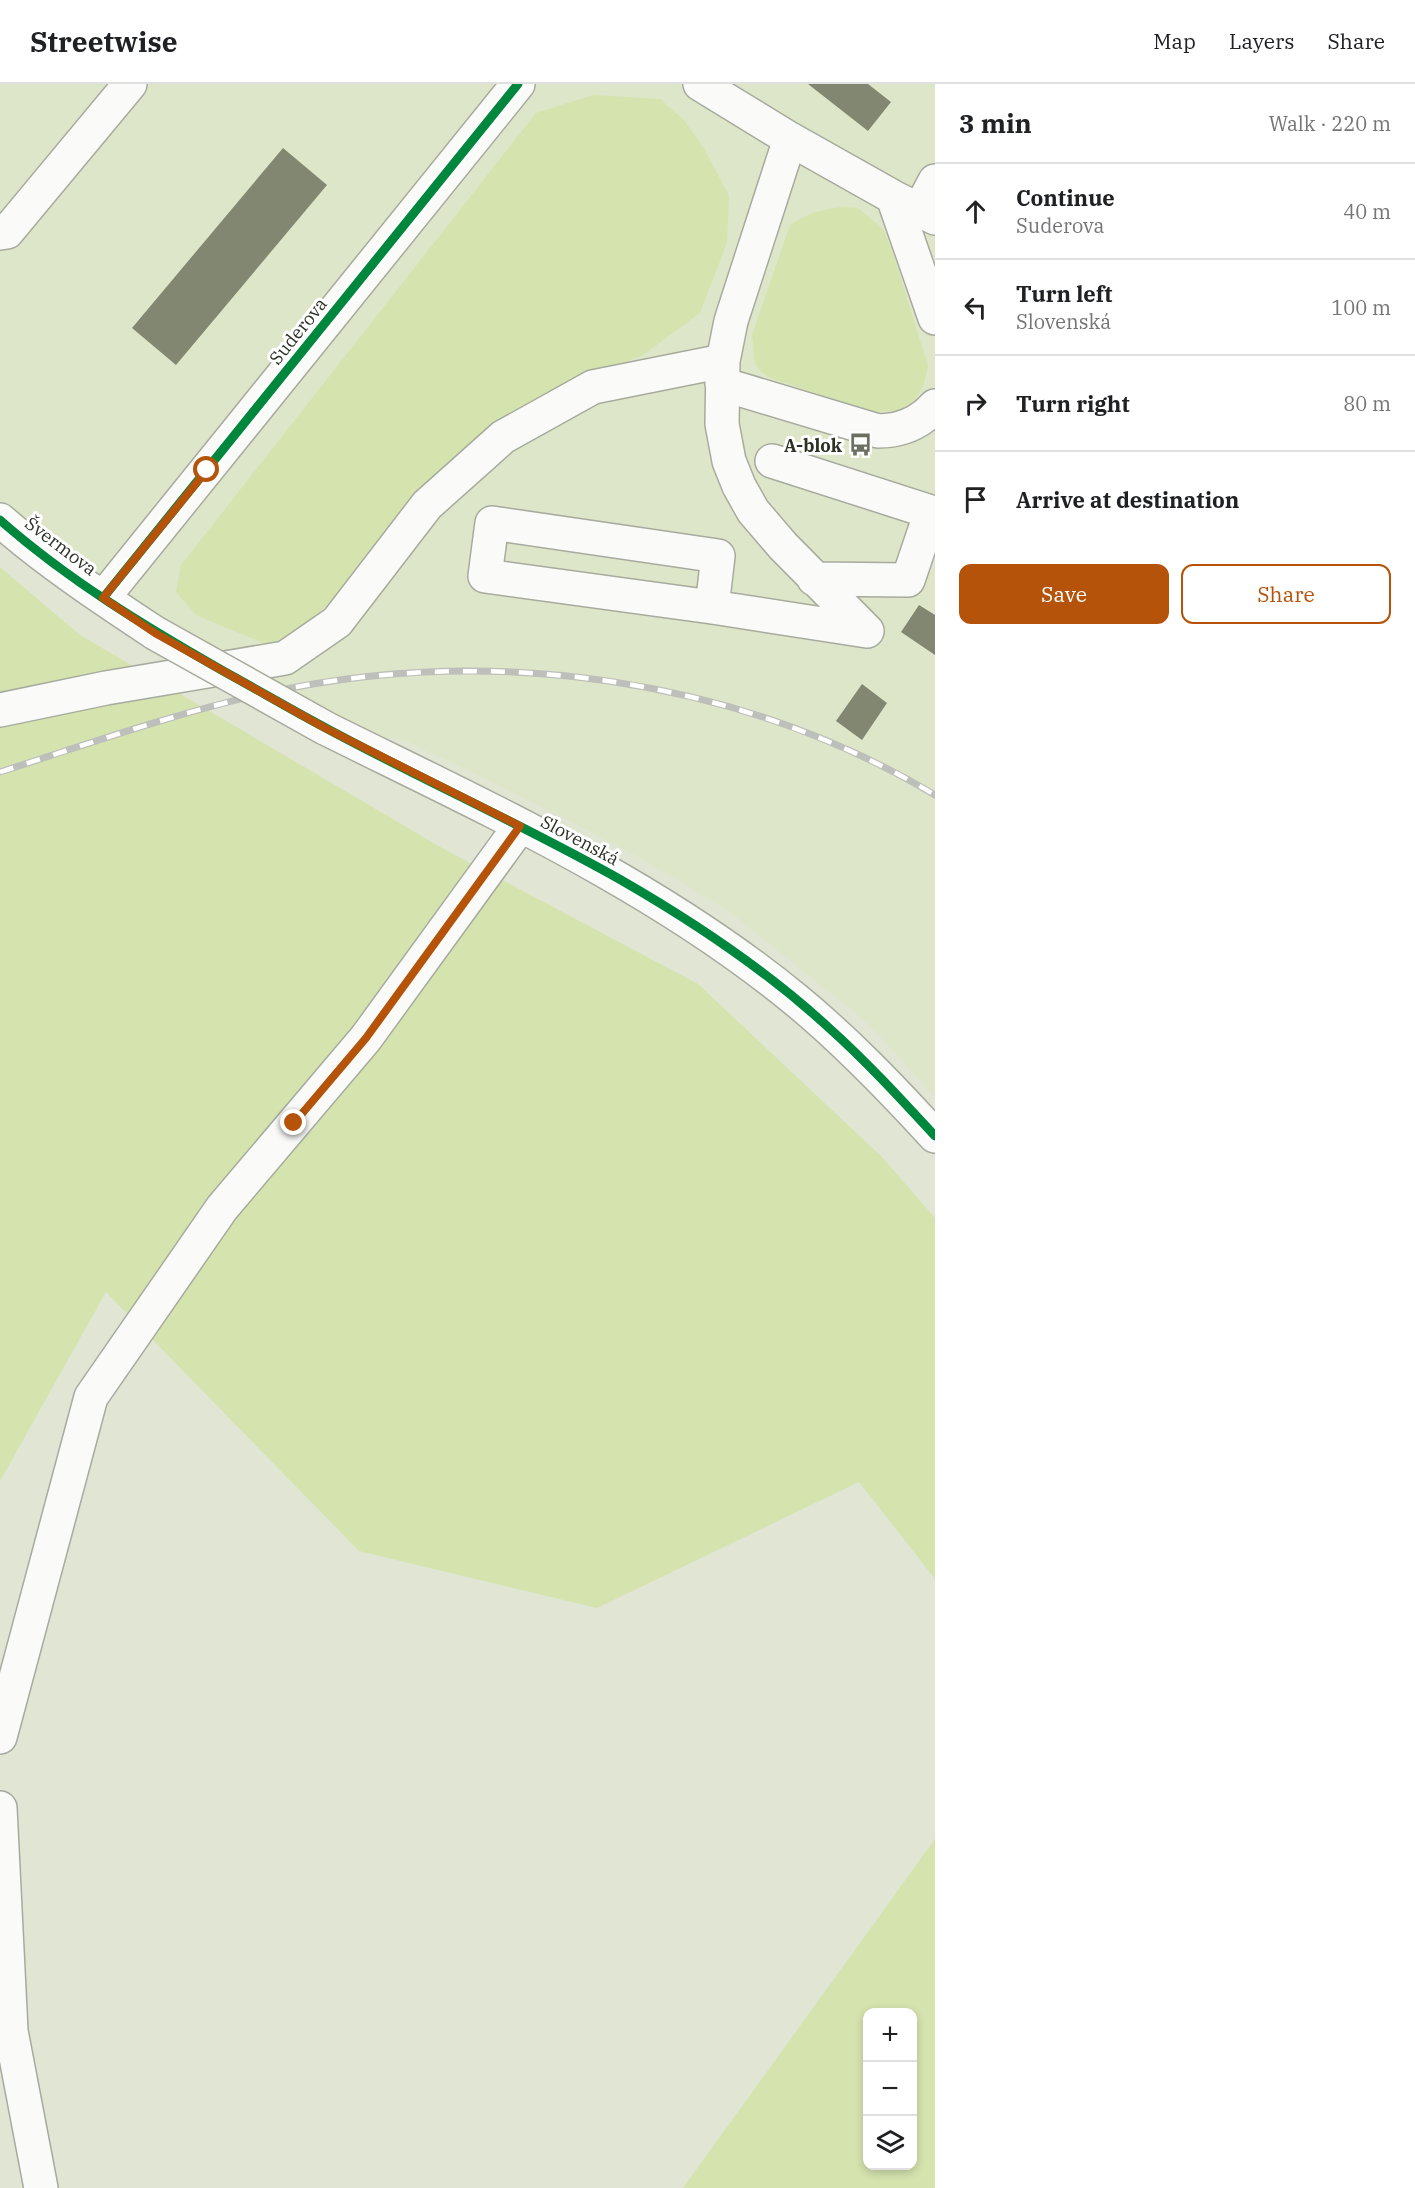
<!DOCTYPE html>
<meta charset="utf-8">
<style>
body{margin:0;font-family:"IBM Plex Serif",serif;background:#f6f6f6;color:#202124}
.controls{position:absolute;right:18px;bottom:18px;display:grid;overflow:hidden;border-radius:12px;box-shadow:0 3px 9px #0003}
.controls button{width:54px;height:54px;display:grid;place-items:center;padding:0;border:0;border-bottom:2px solid #e0e0e0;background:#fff;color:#202124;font:30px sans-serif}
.stop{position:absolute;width:18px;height:18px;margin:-14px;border:4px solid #b45309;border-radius:50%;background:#fff}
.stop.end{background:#b45309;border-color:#fff;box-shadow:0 2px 6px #0008}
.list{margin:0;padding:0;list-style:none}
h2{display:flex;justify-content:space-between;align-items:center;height:78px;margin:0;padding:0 24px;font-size:26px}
h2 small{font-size:20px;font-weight:400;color:#757577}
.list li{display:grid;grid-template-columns:39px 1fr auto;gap:18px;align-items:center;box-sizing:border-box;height:96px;padding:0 24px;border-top:2px solid #e0e0e0}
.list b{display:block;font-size:22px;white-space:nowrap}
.list p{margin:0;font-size:20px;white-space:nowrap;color:#757577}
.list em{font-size:20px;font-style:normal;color:#757577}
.actions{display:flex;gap:12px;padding:18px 24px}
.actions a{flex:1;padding:14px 0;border:2px solid #b45309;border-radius:12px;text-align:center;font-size:21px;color:#b45309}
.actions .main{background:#b45309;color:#fff}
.icon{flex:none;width:33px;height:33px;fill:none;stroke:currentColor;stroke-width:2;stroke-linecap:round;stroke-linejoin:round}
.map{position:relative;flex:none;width:935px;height:2104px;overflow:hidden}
header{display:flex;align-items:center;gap:36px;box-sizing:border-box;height:84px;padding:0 30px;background:#fff;border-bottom:2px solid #e0e0e0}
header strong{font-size:28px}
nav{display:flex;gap:33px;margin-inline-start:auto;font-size:21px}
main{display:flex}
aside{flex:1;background:#fff}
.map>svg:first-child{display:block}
</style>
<header>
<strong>Streetwise</strong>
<nav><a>Map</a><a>Layers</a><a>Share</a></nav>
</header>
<main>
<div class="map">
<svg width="935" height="2104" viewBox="0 0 935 2104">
<rect width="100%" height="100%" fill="#e0e5d4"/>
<path fill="#dde6c8" d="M0,0H935V1013L868,939L730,828L635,771L533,718L407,657L325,644L0,436Z"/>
<path fill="#d5e3af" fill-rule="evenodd" d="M593,11L660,15L684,36L705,66L729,112L727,159L700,229L643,271L569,299L435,392L359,492L278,565L196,531L176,508L181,481L536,29Z
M844,123L858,124L883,145L893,169L928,282L924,300L915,316L900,326L887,327L872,328L770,294L761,288L755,279L752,251L790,141C808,129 823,125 844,123Z
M0,483L80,551L442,764L698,900L882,1073L935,1134V1495L859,1398L597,1524L359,1467L106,1208L0,1397Z
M935,1755V2104H683ZM868,1928H912V2082H868Z"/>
<path fill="#828772" d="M808,0H868L891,18L868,47Z
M283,64L327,101L176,281L132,244Z
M919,521L935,531V571L901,548Z
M862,600L887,619L862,656L836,637Z"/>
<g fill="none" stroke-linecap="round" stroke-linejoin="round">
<defs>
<path id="minor" d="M700,0L790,55L893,113L935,134
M790,55L731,237L723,277L722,340L729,377L739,402L753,427L783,462L867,547
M893,113L935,234
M919,127L935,97
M0,149L7,148L130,0
M722,300L878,347C900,347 920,339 935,322
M772,377L931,428L908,496L814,495
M0,436C48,478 102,514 155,549
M103,514L518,0
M712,523L718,472L492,439L485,492L712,523L867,547
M0,626L106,604L285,574L337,538L427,421L503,353L593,303L723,277
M325,644C486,724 655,800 796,916C846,957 891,1004 935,1052
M0,1653L91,1313L222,1124L366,954L520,742
M0,1724L11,1947L41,2104"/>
</defs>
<use href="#minor" stroke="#a7ab9e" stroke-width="36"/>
<use href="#minor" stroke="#fafbf9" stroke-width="33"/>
<defs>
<path id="rail" d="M0,688C88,660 176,629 266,609C490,560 737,593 935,711"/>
</defs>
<use href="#rail" stroke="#bdbfba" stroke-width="7"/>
<use href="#rail" stroke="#fff" stroke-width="4.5" stroke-dasharray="14" stroke-linecap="butt"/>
<defs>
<path id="minor-bridge" d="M155,549L325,644"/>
</defs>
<use href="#minor-bridge" stroke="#a7ab9e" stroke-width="36" stroke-linecap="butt"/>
<use href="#minor-bridge" stroke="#fafbf9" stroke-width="33"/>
<defs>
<path id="cycleway" d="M0,436C68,496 146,543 225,588C258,606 290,625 324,643C422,696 524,741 621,796C694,838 766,886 828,943C866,977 901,1015 935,1052
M103,514L518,0"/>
</defs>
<use href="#cycleway" stroke="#fff" stroke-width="13"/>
<use href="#cycleway" stroke="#00873e" stroke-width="9"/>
</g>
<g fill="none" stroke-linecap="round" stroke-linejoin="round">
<path stroke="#b45309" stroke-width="8" d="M207,386L103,514L155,549L325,644L520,742L366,954L294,1039"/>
</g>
<defs>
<symbol id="bus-bare" viewBox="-9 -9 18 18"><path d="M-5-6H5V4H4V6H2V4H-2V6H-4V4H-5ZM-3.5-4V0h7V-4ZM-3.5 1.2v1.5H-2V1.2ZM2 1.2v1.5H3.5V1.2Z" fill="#6c7062" stroke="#fff" stroke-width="2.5" paint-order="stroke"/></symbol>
</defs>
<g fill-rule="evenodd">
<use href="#bus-bare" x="844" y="344" width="33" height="33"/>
</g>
<g text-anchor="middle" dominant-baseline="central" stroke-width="6" stroke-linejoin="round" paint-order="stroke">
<g font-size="18" fill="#2d3125" stroke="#fff">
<text transform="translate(298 247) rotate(-51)">Suderova</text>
<text transform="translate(61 462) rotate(37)">Švermova</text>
<text transform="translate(580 756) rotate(28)">Slovenská</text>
</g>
<g font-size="18" font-weight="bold" fill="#2d3125" stroke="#fff" text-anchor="end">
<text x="842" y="361">A-blok</text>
</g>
</g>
</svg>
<div class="controls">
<button>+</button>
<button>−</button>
<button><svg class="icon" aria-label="layers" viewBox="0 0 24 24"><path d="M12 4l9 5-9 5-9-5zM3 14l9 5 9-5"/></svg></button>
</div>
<div class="stop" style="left:207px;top:386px"></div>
<div class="stop end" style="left:294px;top:1039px"></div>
</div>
<aside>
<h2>3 min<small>Walk · 220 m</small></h2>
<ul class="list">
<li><svg class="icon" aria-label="ahead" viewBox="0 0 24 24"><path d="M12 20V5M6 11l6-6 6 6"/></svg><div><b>Continue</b><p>Suderova</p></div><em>40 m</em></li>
<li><svg class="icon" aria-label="left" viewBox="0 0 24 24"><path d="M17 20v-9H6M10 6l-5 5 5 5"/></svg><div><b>Turn left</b><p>Slovenská</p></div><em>100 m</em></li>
<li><svg class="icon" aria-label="right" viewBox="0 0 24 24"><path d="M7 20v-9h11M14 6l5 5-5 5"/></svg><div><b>Turn right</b></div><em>80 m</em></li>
<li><svg class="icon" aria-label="arrive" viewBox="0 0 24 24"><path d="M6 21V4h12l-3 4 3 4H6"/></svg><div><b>Arrive at destination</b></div></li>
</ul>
<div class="actions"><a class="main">Save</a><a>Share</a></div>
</aside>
</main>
